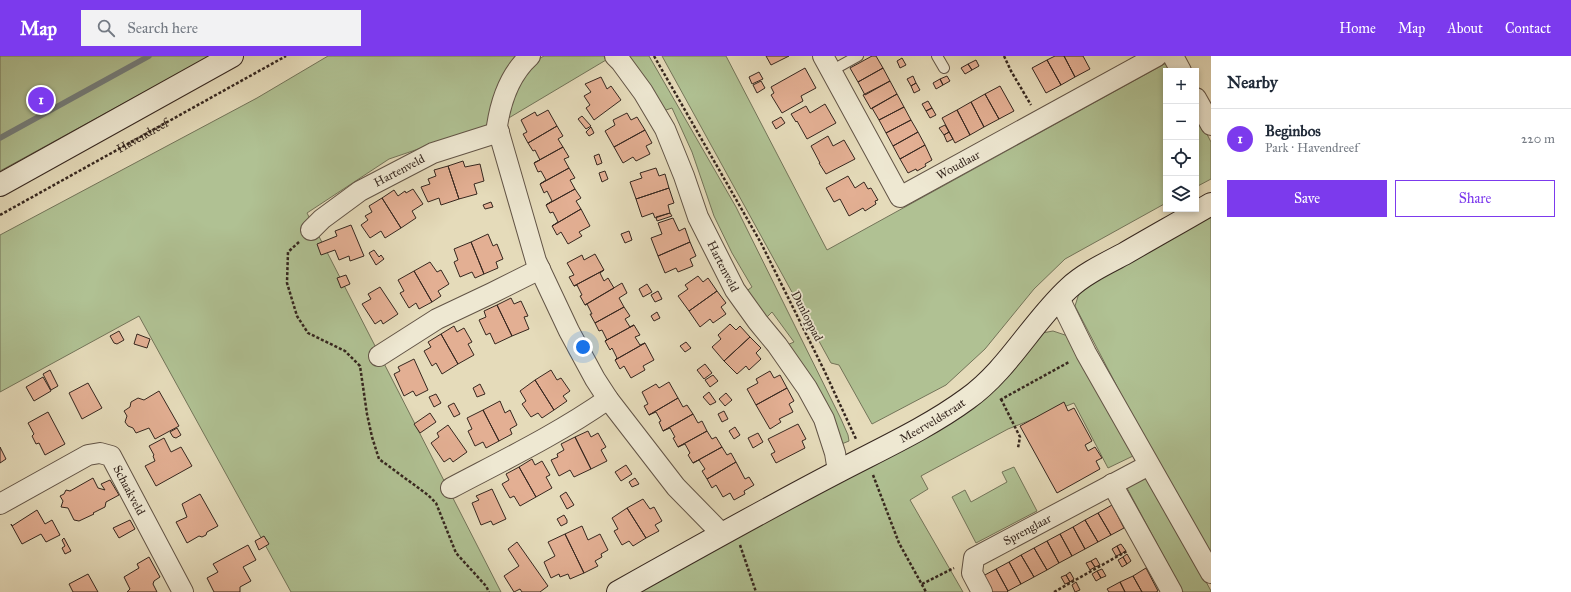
<!DOCTYPE html>
<meta charset="utf-8">
<style>
body{margin:0;font-family:"IM FELL Great Primer",serif;background:#f2f2f3;color:#1f2937}
.controls{position:absolute;right:12px;top:12px;display:grid;overflow:hidden;border-radius:0px;box-shadow:0 2px 6px #0003}
.controls button{width:36px;height:36px;display:grid;place-items:center;padding:0;border:0;border-bottom:1px solid #e0e1e3;background:#fff;color:#1f2937;font:20px sans-serif}
.you{position:absolute;left:583px;top:291px;width:14px;height:14px;margin:-10px;border:3px solid #fff;border-radius:50%;background:#1a73e8;box-shadow:0 0 0 6px #1a73e833}
.badge{display:grid;place-items:center;width:26px;height:26px;border-radius:50%;background:#7c3aed;color:#fff;font-size:13px;font-weight:700}
.pin{position:absolute;translate:-50% -50%;border:2px solid #fff;box-shadow:0 1px 4px #0006}
.list{margin:0;padding:0;list-style:none}
h2{display:flex;justify-content:space-between;align-items:center;height:52px;margin:0;padding:0 16px;font-size:17px}
h2 small{font-size:13px;font-weight:400;color:#747a83}
.list li{display:grid;grid-template-columns:26px 1fr auto;gap:12px;align-items:center;box-sizing:border-box;height:60px;padding:0 16px;border-top:1px solid #e0e1e3}
.list b{display:block;font-size:15px;white-space:nowrap}
.list p{margin:0;font-size:13px;white-space:nowrap;color:#747a83}
.list em{font-size:13px;font-style:normal;color:#747a83}
.actions{display:flex;gap:8px;padding:12px 16px}
.actions a{flex:1;padding:9px 0;border:1px solid #7c3aed;border-radius:0px;text-align:center;font-size:14px;color:#7c3aed}
.actions .main{background:#7c3aed;color:#fff}
.icon{flex:none;width:22px;height:22px;fill:none;stroke:currentColor;stroke-width:2;stroke-linecap:round;stroke-linejoin:round}
.map{position:relative;flex:none;width:1211px;height:536px;overflow:hidden}
header{display:flex;align-items:center;gap:24px;box-sizing:border-box;height:56px;padding:0 20px;background:#7c3aed;color:#fff}
header strong{font-size:19px}
nav{display:flex;gap:22px;margin-inline-start:auto;font-size:14px}
.search{width:280px;height:36px;background:#f2f2f3;display:flex;align-items:center;gap:10px;box-sizing:border-box;padding:0 14px;border-radius:0px;color:#747a83;font-size:15px}
main{display:flex}
aside{flex:1;background:#fff}
.map>svg:first-child{display:block}
</style>
<header>
<strong>Map</strong>
<div class="search"><svg class="icon" aria-label="search" viewBox="0 0 24 24"><circle cx="10" cy="10" r="6"/><path d="M15 15l6 6"/></svg>Search here</div>
<nav><a>Home</a><a>Map</a><a>About</a><a>Contact</a></nav>
</header>
<main>
<div class="map">
<svg width="1211" height="536" viewBox="0 0 1211 536">
<rect width="100%" height="100%" fill="#e5dbba"/>
<filter id="stains"><feTurbulence type="fractalNoise" baseFrequency=".005" numOctaves="4"/><feColorMatrix values="0 0 0 0 .2 0 0 0 0 .09 0 0 0 0 .02 0 0 0 .5 -.17"/></filter>
<radialGradient id="worn" r=".72"><stop offset=".6" stop-color="#630" stop-opacity="0"/><stop offset="1" stop-color="#630" stop-opacity=".3"/></radialGradient>
<path fill="#b0c193" stroke="#737459" d="M0,0H210L0,115Z
M328,0H522L492,68L389,103L307,157L501,536H291L139,260L0,336V179L257,42Z
M544,0H604L606,4L507,63C513,34 515,15 544,0Z
M628,0H649L736,151L841,363L848,379L849,385L839,389L787,289L794,286L772,256L767,261L745,236L752,231L732,197L714,160L692,96L672,52L663,55Z
M662,0H726L827,194L1168,6L1173,15H1166V147L1065,203L1034,233L985,293L946,329L872,368L839,309L831,307Z
M1196,57L1211,86V123L1196,131Z
M1211,157V505L1145,384L1075,250L1080,234Z
M1053,275L1071,281L1133,400L1108,412L1074,347L1008,373L921,420L928,433L910,444L963,536H635L865,410L1042,277Z
M1014,411L1037,455L976,487L952,441L965,434L971,446L1007,426L1002,416Z
M1149,420L1211,535V536H1183L1127,432Z"/>
<g fill="none" stroke-linecap="round" stroke-linejoin="round">
<path stroke="#737e7d" stroke-width="5.5" d="M0,82L149,0"/>
</g>
<path fill="#e3af93" stroke="#36271f" d="M766,0H789L771,9Z
M872,0H876L883,12L858,26L850,12Z
M1055,0H1064L1075,21L1061,29L1047,4Z
M1064,0H1083L1090,13L1075,21Z
M902,2L906,9L900,12L897,5Z
M976,4L979,10L972,14L968,8Z
M1047,4L1061,29L1046,37L1032,12Z
M968,8L972,14L965,18L961,12Z
M805,12L816,32L801,40L803,45L782,57L771,39L774,37L771,31Z
M883,12L890,25L865,39L858,26Z
M759,16L763,23L752,28L749,21Z
M913,20L916,27L911,30L907,23Z
M947,20L950,25L943,29L940,23Z
M601,21L607,33L611,30L621,44L594,64L586,52L590,49L584,40L591,36L585,28Z
M940,23L943,29L936,33L933,27Z
M761,25L765,32L757,37L753,29Z
M890,25L897,38L871,53L863,39Z
M916,27L920,34L914,37L911,30Z
M1000,30L1014,55L999,63L985,38Z
M897,38L904,51L879,64L872,52Z
M985,38L999,63L984,71L971,46Z
M928,45L932,52L926,55L922,48Z
M971,46L984,71L970,79L957,54Z
M825,48L836,67L807,83L797,65L796,66L791,58L806,50L810,57Z
M904,51L911,64L886,77L879,64Z
M932,52L936,59L930,62L926,55Z
M548,54L557,70L528,87L523,78L527,76L521,64L535,56L537,60Z
M957,54L970,79L955,87L942,62Z
M627,57L631,64L637,61L645,74L614,91L605,75L615,69L613,64Z
M582,60L591,70L586,73L578,63Z
M781,61L785,67L776,73L772,66Z
M911,64L918,76L893,90L886,77Z
M945,69L949,76L944,79L939,72Z
M557,70L563,80L558,83L563,91L534,107L540,104L535,94L533,95L528,87Z
M591,71L594,77L589,80L586,76Z
M645,74L652,87L646,90L650,98L636,105L633,101L623,107L614,91Z
M918,76L925,89L900,103L893,90Z
M949,76L953,83L947,86L944,79Z
M828,80L833,90L844,84L855,103L826,118L819,107H820L811,90Z
M925,89L932,104L925,108L926,110L917,115L916,113L908,117L900,103Z
M563,91L569,101L564,103L569,112L540,128L546,124L541,115L538,116L534,107Z
M599,98L602,107L597,109L594,100Z
M463,105L465,111L480,108L484,125L474,128L477,138L459,143L448,110Z
M448,110L459,143L441,149L439,142L428,146L421,131L430,128L428,123L436,120L434,114Z
M569,112L575,122L570,124L575,133L546,149L552,145L547,135L544,137L540,128Z
M656,112L659,120L665,118L669,132L636,143L630,126L642,122L640,117Z
M605,115L608,123L602,126L599,117Z
M848,120L855,132L864,126L868,133L871,132L878,144L875,145L876,148L865,155L863,152L849,160L840,143L834,146L826,132Z
M669,132L674,147L668,149L670,157L655,162L653,157L642,161L636,143Z
M413,133L423,148L412,155L416,162L401,172L382,142L394,134L398,140L405,135L406,137Z
M575,133L581,142L576,145L581,153L552,170L558,166L553,156L550,157L546,149Z
M382,142L401,172L385,182L381,175L370,182L361,169L368,164L365,160L372,156L369,150Z
M491,146L493,151L485,153L483,149Z
M581,153L590,170L579,176L582,180L568,188L561,176L557,179L552,170Z
M670,157L672,160L657,165L656,161Z
M673,162L679,175L685,172L690,186L658,200L651,182L662,178L658,167Z
M351,169L364,200L350,205L349,200L339,204L335,194L321,199L317,188L337,180L335,175Z
M629,175L632,184L625,187L621,178Z
M488,178L493,190L497,188L503,203L496,206L498,212L484,218L471,186Z
M471,186L484,218L475,222L472,216L460,221L454,206L458,204L454,193Z
M690,186L696,200L690,203L693,210L678,216L676,212L665,217L658,200Z
M374,194L379,201L381,199L384,203L376,209L369,197Z
M595,198L604,214L574,230L569,221L574,219L567,207L582,199L584,204Z
M430,206L437,216L441,214L449,228L438,235L441,240L432,246L414,215Z
M604,214L600,217L604,225L608,222L614,232L585,249L580,240L582,239L577,229L574,230Z
M414,215L432,246L419,253L416,247L409,252L400,237L404,235L398,224Z
M346,219L350,228L341,232L337,222Z
M698,220L703,226L708,222L717,235L689,255L678,240L688,233L685,229Z
M622,227L627,237L619,242L624,251L595,267L590,258H592L587,248L585,249Z
M647,228L652,236L643,241L639,233Z
M380,231L398,258L383,268L381,264L375,268L362,248L371,243L368,238Z
M658,235L662,243L655,246L651,239Z
M717,235L726,247L721,251L726,258L713,267L710,263L700,271L689,255Z
M511,242L514,248L521,245L528,260L524,261L529,273L512,280L497,249Z
M497,249L512,280L495,288L490,277L486,279L479,264L486,261L484,255Z
M624,251L630,260L625,263L630,271L634,269L605,285L607,284L602,274L599,275L595,267Z
M657,256L660,262L654,265L651,260Z
M730,268L736,274L740,270L750,281L724,305L712,291L721,283L718,279Z
M634,269L640,279L635,281L640,289L645,287L615,304L617,302L612,292L610,294L605,285Z
M454,270L457,276L464,272L472,286L468,288L474,299L458,308L441,278Z
M119,275L124,284L117,288L114,287L110,280Z
M137,278L150,283L147,292L134,288Z
M441,278L458,308L442,318L436,307L432,310L424,295L431,291L428,286Z
M750,281L761,292L756,297L761,303L749,314L746,310L737,318L724,305Z
M686,286L691,292L685,296L680,290Z
M645,287L654,304L643,310L645,314L631,322L624,310L620,313L615,304Z
M414,303L428,334L416,340L413,335L404,340L394,318L400,315L398,311Z
M705,308L712,317L704,323L697,314Z
M50,314L58,330L51,334L43,318Z
M551,314L557,324L561,322L570,335L563,340L567,345L554,354L535,324Z
M770,315L774,322L780,319L787,332L756,349L747,333L758,327L756,323Z
M713,319L718,325L710,331L705,324Z
M43,321L51,335L34,345L26,331Z
M535,324L554,354L542,362L538,357L531,361L522,348L526,345L520,335Z
M669,326L678,342L649,359L644,350L648,348L642,336L656,328L659,332Z
M88,327L102,352L82,363L69,337Z
M480,328L485,338L477,341L473,332Z
M787,332L794,345L789,348L793,356L779,363L781,366L770,373L756,349Z
M159,335L179,370L155,383L149,372L136,377L133,372L128,370L125,366L127,360L124,355L130,351L131,346L138,342L144,344Z
M709,336L716,346L710,349L703,341Z
M726,337L732,344L725,350L719,343Z
M436,338L441,347L434,351L429,341Z
M678,342L683,351L687,349L693,358L663,375L659,366L661,365L656,356L649,359Z
M500,345L505,357L510,354L517,369L510,373L512,378L499,385L483,354Z
M1064,346L1068,355L1074,352L1092,385L1085,389L1088,395L1095,391L1102,402L1096,405L1100,413L1057,437L1020,370Z
M454,347L460,358L454,361L448,350Z
M483,354L499,385L486,392L483,386L475,390L468,375L472,373L467,362Z
M724,355L728,363L722,366L718,358Z
M48,356L65,388L45,399L39,387L36,388L32,380L34,378L28,367Z
M430,357L436,366L420,377L414,368Z
M693,358L698,367L702,365L707,375L678,391L673,382L675,381L670,372L663,375Z
M798,368L806,383L802,385L805,392L776,407L771,398L775,396L768,383Z
M448,369L467,396L453,406L450,402L444,406L431,387L439,381L437,377Z
M735,371L740,379L734,383L729,375Z
M177,372L181,379L176,382L173,381L170,376Z
M588,375L591,381L598,377L606,391L601,394L607,405L591,413L575,381Z
M707,375L712,383L716,381L722,391L693,407L688,399L690,397L685,388L678,391Z
M758,377L763,386L753,392L748,382Z
M575,381L591,413L574,421L570,414L559,420L551,404L558,401L557,398L564,394L561,388Z
M164,382L171,396L181,391L192,410L156,430L145,410L155,405L153,400L154,399L149,390Z
M0,391L6,403L0,407Z
M722,391L727,399L731,397L736,406L707,423L702,415L705,413L699,404L693,407Z
M532,403L535,409L542,405L550,419L546,421L552,432L536,441L519,411Z
M736,406L745,423L749,421L754,429L744,435L745,438L734,444L730,437L723,441L716,429L712,432L707,423Z
M626,409L632,418L621,425L615,416Z
M519,411L536,441L520,450L514,440L510,442L502,428L509,424L506,418Z
M93,422L98,432L105,434L101,428L110,424L119,439L106,446L105,451L93,457L94,458L79,465L74,464L68,452L61,451L63,445L60,440L64,438L66,434L70,435Z
M635,422L639,428L632,431L629,426Z
M492,433L506,463L493,469L491,465L481,469L472,447L479,444L476,440Z
M566,436L574,449L567,453L560,440Z
M200,438L218,470L207,476L206,479L202,481L199,480L187,487L176,466L187,461L182,448Z
M643,443L650,453L654,451L662,465L655,469L659,475L646,482L627,452Z
M1112,449L1124,472L1111,479L1098,457Z
M627,452L646,482L633,490L629,485L622,489L614,475L618,473L612,462Z
M37,454L45,468L52,464L60,479L46,486L41,478L22,488L11,468L12,470Z
M1098,457L1111,479L1098,486L1085,464Z
M564,459L567,464V467L561,470L557,463Z
M130,464L135,473L119,482L113,472Z
M1085,464L1098,486L1085,493L1073,471Z
M582,470L588,484L600,478L608,494L601,498L602,501L595,505L598,510L584,517L565,478Z
M1073,471L1085,493L1072,500L1060,478Z
M565,478L584,517L570,523L568,518L560,521L559,518L551,522L544,506L555,500L548,486Z
M1060,478L1072,500L1059,507L1047,485Z
M264,480L269,488L259,494L255,485Z
M64,482L71,495L65,498L62,492L65,490L62,484Z
M1047,485L1059,507L1047,514L1034,492Z
M517,486L548,530L540,536H522L520,533L514,536L504,520L519,510L508,493Z
M1121,488L1126,495L1121,498L1117,490Z
M248,489L256,504L243,511L251,525L240,531V536H214L207,522L218,516L213,508Z
M1117,490L1121,498L1116,500L1112,493Z
M1034,492L1047,514L1034,521L1021,499Z
M1127,498L1131,505L1127,508L1123,501Z
M1021,499L1034,521L1021,528L1009,506Z
M149,501L160,521L154,525L153,528L157,536H127L130,533L124,521L139,512L137,508Z
M1123,501L1127,508L1122,511L1118,504Z
M1096,502L1100,509L1095,511L1091,505Z
M1091,505L1095,511L1090,514L1086,507Z
M1009,506L1021,528L1008,535L996,513Z
M1146,512L1158,535L1156,536H1142L1133,520Z
M996,513L1008,535L1007,536H991L983,520Z
M1102,513L1106,520L1101,522L1097,515Z
M1097,515L1101,522L1096,525L1092,518Z
M1070,516L1074,523L1070,526L1066,519Z
M88,518L98,536H73L69,528Z
M1066,519L1070,526L1065,528L1061,521Z
M1133,520L1142,536H1125L1120,526Z
M1076,526L1080,534L1075,536L1072,529Z
M1120,526L1125,536H1109L1107,533Z"/>
<g fill="none" stroke-linecap="round" stroke-linejoin="round">
<defs>
<path id="lane" d="M937,0L944,12
M831,15L858,0"/>
<g id="street">
<path d="M530,0C510,18 501,44 497,70L536,205L569,275L595,323L608,343L676,431L722,478"/>
<path id="s2" d="M615,0L621,6L643,36L665,73L684,120L698,161L735,234L758,266L777,289L807,332L824,363L835,397L838,415"/>
<path id="s3" d="M823,0L900,141L1157,0"/>
<path d="M1173,0L1181,15"/>
<path d="M1196,42L1211,69"/>
<path id="s4" d="M311,174L322,163L360,135L433,97L499,76"/>
<path d="M1059,242L1086,297L1211,517"/>
<path d="M379,300L437,263L492,237L540,213"/>
<path d="M1112,428L1172,536"/>
<path d="M451,432C504,404 558,378 608,343"/>
<path id="s5" d="M0,448L88,399L100,397L111,400L183,536"/>
<path id="s6" d="M982,536L972,517L974,502L1149,409"/>
</g>
<g id="secondary">
<path d="M0,129L232,0"/>
<path id="s7" d="M618,536C691,495 764,454 839,415C881,393 929,371 967,343C1008,314 1032,266 1069,232C1084,218 1105,208 1124,198C1153,181 1182,165 1211,148"/>
</g>
</defs>
<use href="#lane" stroke="#625446" stroke-width="12"/>
<use href="#street" stroke="#625446" stroke-width="22"/>
<use href="#secondary" stroke="#36271f" stroke-width="24"/>
<g stroke="#36271f" stroke-width="2.5" stroke-dasharray="3 2" stroke-linecap="butt">
<path d="M654,0L761,187L824,314L856,383"/>
<path d="M1004,0L1011,15L1031,49"/>
<path id="s1" d="M0,159L286,0"/>
<path d="M299,186L288,196L287,227L297,260L308,277L345,295L360,310L367,358L372,381L379,403L428,439L436,447L456,497L486,530L489,536"/>
<path d="M1001,343L1020,381L1018,392"/>
<path d="M1000,344L1069,306"/>
<path d="M873,419L899,487L926,536"/>
<path d="M740,489L756,536"/>
<path d="M922,528L954,512"/>
<path d="M1054,536L1127,495"/>
</g>
<use href="#lane" stroke="#eee8d2" stroke-width="10"/>
<use href="#street" stroke="#eee8d2" stroke-width="20"/>
<use href="#secondary" stroke="#eee8d2" stroke-width="22"/>
</g>
<g text-anchor="middle" dominant-baseline="central" stroke-width="3.5" stroke-linejoin="round" paint-order="stroke">
<g font-size="12" fill="#36271f" stroke="#eee8d2">
<text stroke="none"><textPath href="#s1" startOffset="163">Havendreef</textPath></text>
<text stroke="none"><textPath href="#s3" startOffset="227">Woudlaar</textPath></text>
<text stroke="none"><textPath href="#s4" startOffset="107">Hartenveld</textPath></text>
<text stroke="none"><textPath href="#s2" startOffset="238">Hartenveld</textPath></text>
<text transform="translate(807 260) rotate(63)">Dunloppad</text>
<text stroke="none"><textPath href="#s7" startOffset="358">Meerveldstraat</textPath></text>
<text stroke="none"><textPath href="#s5" startOffset="163">Schaakveld</textPath></text>
<text stroke="none"><textPath href="#s6" startOffset="97">Sprenglaar</textPath></text>
</g>
</g>
<rect width="100%" height="100%" filter="url(#stains)"/>
<rect width="100%" height="100%" fill="url(#worn)"/>
</svg>
<div class="controls">
<button>+</button>
<button>−</button>
<button><svg class="icon" aria-label="locate" viewBox="0 0 24 24"><circle cx="12" cy="12" r="6"/><path d="M12 2v4M12 18v4M2 12h4M18 12h4"/></svg></button>
<button><svg class="icon" aria-label="layers" viewBox="0 0 24 24"><path d="M12 4l9 5-9 5-9-5zM3 14l9 5 9-5"/></svg></button>
</div>
<div class="you"></div>
<div class="pin badge" style="left:41px;top:44px">1</div>
</div>
<aside>
<h2>Nearby<small></small></h2>
<ul class="list">
<li><span class="badge">1</span><div><b>Beginbos</b><p>Park · Havendreef</p></div><em>220 m</em></li>
</ul>
<div class="actions"><a class="main">Save</a><a>Share</a></div>
</aside>
</main>
